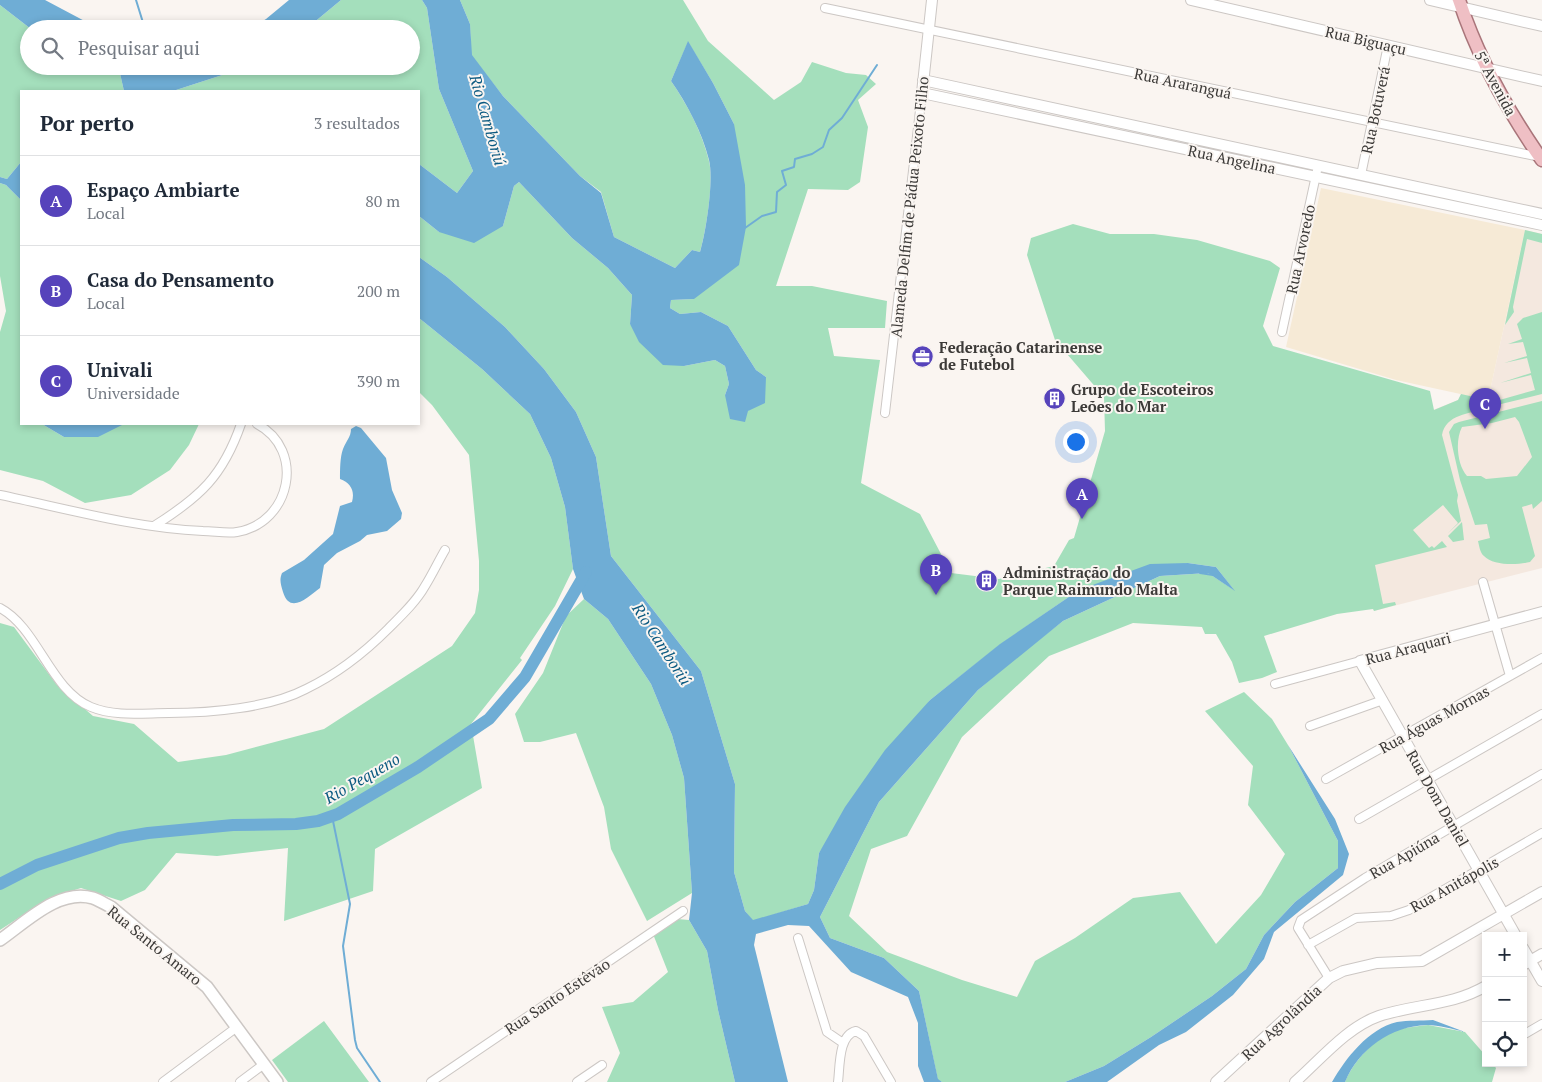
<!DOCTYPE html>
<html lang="pt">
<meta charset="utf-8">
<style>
body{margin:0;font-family:"PT Serif",serif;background:#f2f2f3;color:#1f2937}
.controls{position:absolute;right:15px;bottom:15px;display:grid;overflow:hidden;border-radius:0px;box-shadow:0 2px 8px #0003}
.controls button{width:45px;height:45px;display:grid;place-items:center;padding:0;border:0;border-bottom:1px solid #e0e1e3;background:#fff;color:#1f2937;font:25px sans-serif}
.you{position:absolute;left:1075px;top:441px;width:18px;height:18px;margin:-12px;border:4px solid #fff;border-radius:50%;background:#1a73e8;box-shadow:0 0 0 8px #1a73e833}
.badge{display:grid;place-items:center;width:32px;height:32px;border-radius:50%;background:#5643bb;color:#fff;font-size:16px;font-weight:700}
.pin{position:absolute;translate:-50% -41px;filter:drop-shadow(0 1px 2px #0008)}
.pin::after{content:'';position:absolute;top:26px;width:18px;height:15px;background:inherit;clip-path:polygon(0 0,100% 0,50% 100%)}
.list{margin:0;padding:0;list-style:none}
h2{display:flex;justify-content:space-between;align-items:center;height:65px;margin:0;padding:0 20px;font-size:21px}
h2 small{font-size:16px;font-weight:400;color:#747a83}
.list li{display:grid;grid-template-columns:32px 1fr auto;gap:15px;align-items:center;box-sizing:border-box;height:90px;padding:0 20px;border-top:1px solid #e0e1e3}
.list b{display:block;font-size:19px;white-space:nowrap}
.list p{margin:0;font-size:16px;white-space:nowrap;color:#747a83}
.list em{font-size:16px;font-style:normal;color:#747a83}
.icon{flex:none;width:28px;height:28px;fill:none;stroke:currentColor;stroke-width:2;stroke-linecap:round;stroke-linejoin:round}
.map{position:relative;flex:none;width:1542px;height:1082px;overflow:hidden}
.search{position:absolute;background:#fff;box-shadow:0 2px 8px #0003;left:20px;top:20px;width:400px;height:55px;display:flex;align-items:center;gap:12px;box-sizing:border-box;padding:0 18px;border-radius:28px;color:#747a83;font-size:19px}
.panel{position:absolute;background:#fff;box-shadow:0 2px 8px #0003;left:20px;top:90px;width:400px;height:335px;border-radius:0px}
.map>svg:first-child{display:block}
</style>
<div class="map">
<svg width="1542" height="1082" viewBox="0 0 1542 1082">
<rect width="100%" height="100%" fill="#faf5f1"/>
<path fill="#f4e8df" d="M1525,230L1542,234V568L1374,611L1367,557L1433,410L1458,400L1461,394L1488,400Z"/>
<path fill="#f6ead6" d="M1321,188L1525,230L1488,400L1396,380L1286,347Z"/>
<path fill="#a4dfbc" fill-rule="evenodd" d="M341,0H422L427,8L439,89L473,171L457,193L419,164V91H173L250,66H411V29H306Z
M460,0H683L708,41L774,100L801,82L812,62L846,73L866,75L876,84L858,100L868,127L860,182L848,190L808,189L776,286H812L887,301L885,328H828L834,356L880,360L861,483L920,514L951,573L999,579L1054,566L1069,540L1074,538L1105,431L1104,397L1055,340L1027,255L1031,238L1073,224L1110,234H1154L1197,240L1270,261L1280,268L1263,326L1273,346L1430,391L1434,410L1458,400L1461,394L1488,400L1487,408C1469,414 1446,414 1442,435L1458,495L1457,501L1461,521L1447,534L1458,523L1443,505L1413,530L1429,548L1432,546L1434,548L1442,541L1447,547L1375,565L1383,604L1395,602L1396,605L1374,611L1373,609L1337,614L1264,636L1277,672L1262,678L1239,683L1232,662L1216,634H1205L1202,627L1133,623L1049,656L962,737L907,836L871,849L849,916L887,952L962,980L1017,997L1035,961L1075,938L1133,898L1180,892L1216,944L1261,895L1285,854L1248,805L1253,766L1205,711L1244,692L1272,719L1288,745L1338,841V868L1295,902L1264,935L1246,969L1212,996L1151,1037L1104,1066L1065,1082H942L938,1080L919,991L884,958L830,938L820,917L879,802L978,690L1018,656L1063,621L1160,576L1208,573L1234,590L1216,567L1188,563L1079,590L1001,644L930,700L819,853L814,890L808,904L753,921L745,911L734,872L735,784L701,671L611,556L596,457L576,412L544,369L505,327L447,277L419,257V216L439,232L503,226L514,186L519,182L572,238L608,268L632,295L630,324L684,366L715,360L725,366L729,384L725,395L748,411L766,377L756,370L728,326L701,312L680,314L670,308L671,300L694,299L734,124L713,83L688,42L671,81C687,104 702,132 709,161C714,181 706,231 700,252L692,250L675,268L614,237L601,192L580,176L503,96L471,55L470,24Z
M0,5L31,29H29V66H112L119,69L124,91H21V162L7,179L0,177Z
M0,183L6,185L21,200V424H42L64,437L124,424H199L189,445L170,470L131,495L85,503L43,481L0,470V332L6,311L0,276Z
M1525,230L1542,234V243L1527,239L1513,307L1514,312L1505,325Z
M1542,312V394L1497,405L1496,401L1535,390L1531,375L1500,383L1531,373L1527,358L1504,363L1527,356L1523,342L1508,344L1522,339L1517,324L1523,318Z
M419,318L482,369L530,414L551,458L565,507L573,569L555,606L520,658L522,660L471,724L482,788L375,849L373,891L284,921L288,848L217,856L176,853L145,890L121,901L81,888L49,898L0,930V623L14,627L57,685L93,716L134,724L178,762L226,755L324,729L452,646L475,613L479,590V561L469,455L432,405L419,392Z
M1542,401V501L1533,509L1532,504L1522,507L1535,556L1530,562C1518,565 1493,566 1484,556C1480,553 1479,545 1478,541L1490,538L1487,524L1475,525L1460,480L1449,432L1454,424L1459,422ZM1515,417L1519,422L1532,457L1517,476L1486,479L1481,476H1467C1457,465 1455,440 1462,427L1492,423Z
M1462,522L1464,540L1453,542L1448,536Z
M584,599L608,619L651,684L672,735L684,778L692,893L647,921L611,849L604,807L576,733L540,742H524L515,714L543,673L566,616Z
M677,919L689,920L707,951L718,1010L735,1082H607L620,1053L602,1007L633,1002L668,972L653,934Z
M324,1021L369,1082H288L272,1060Z
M1428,1025L1465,1032L1486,1056V1063H1492L1496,1068L1492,1082H1345C1354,1060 1377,1035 1400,1029C1409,1027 1419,1026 1428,1025Z"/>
<path fill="#6fadd5" d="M0,0H45L94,26L106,29H31L0,5Z
M289,0H341L306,29H250L266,19Z
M422,0H460L470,24L472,55L503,96L580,176L601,193L614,237L675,268L692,250L700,252C706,232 714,180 709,160C702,132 687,104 671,81L688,41L713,83L734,124L745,185L746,227L739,265L694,299L671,300L670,308L680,314L701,312L728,326L756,370L766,377L765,403L748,411L745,422L730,419L725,395L729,384L725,366L715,360L684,366L663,365L639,342L630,324L632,295L608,268L572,238L519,182L514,186L503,226L474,243L439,232L419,216V164L457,193L473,171L439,89L427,8Z
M112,66H250L173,91H124L119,69Z
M21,162V200L6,185L0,183V177L7,179Z
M419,257L447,277L505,327L544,369L576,412L596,457L611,556L701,671L735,784L734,872L745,911L753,920L808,904L814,890L819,853L845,807L885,750L930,700L1000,644L1079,590L1150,564L1188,563L1216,567L1235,591L1208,573L1160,576L1063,621L978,690L879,802L820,917L830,938L884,958L919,991L938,1079L942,1082H924L918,1066V1023L908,997L851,972L809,926L788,925L756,934L754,945L788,1082H735L718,1010L707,951L689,920L692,893L684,778L672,735L651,684L608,619L584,599L573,569L565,507L551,458L530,414L482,369L419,318Z
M42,424H124L98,437H64Z
M356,426L361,428L386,458L392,490L402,513L401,519L387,531L367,535L360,541L337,553L324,565L320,588C308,597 290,615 283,592C281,585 279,580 282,573L304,560L333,534L340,506L352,502C355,491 351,483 340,479C340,470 340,457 343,449C346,441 351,437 351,429Z
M1288,745L1335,819L1349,854L1343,875L1274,932L1264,959L1233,995L1186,1032L1159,1045L1107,1082H1065L1104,1066L1151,1037L1212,996L1246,969L1264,935L1295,902L1338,868V841Z
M1433,1020L1465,1032C1453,1029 1439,1025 1427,1025C1391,1026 1359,1049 1345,1082H1332C1346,1058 1368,1029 1397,1022C1408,1020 1421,1021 1433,1020Z"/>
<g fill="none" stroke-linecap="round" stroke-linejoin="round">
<path stroke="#6fadd5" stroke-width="2" d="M136,0L145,29
M745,228L762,216L776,212L777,192L786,185L782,171L794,167L795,159L812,154L823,147L829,130L842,118L877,65
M1200,573L1213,575
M332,816L350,904L343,946L355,1040L357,1048L380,1082"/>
<path stroke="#6fadd5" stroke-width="12" d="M0,884L37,865L119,838L148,833L233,825L296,824L318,821L338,814L418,767L489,719L525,677L586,572"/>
<defs>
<path id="minor" d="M825,8L1540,157
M1361,175L1388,45
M1282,332L1318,166
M885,413L922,93
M0,495C67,509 135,528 203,531C214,531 227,534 237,532C291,523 306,450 257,424
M154,526C200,497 223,476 241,424
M1483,582L1510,676
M0,608C38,628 50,690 91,707C115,717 144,713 169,713C210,713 270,708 306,689C337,674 364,653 388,629C401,616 416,602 425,586C432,575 438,562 445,550
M1275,684L1360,661
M1310,726L1383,700
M1326,779L1542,658
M1359,819L1542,714
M798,938L827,1032L843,1043
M1308,945L1356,918L1391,916L1409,910L1542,833
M1329,978L1298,928L1301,920L1365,878L1542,774
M1523,1035L1542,1024
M163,1082L237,1027
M240,1082L264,1064
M431,1082L683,911
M577,1082L602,1065
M838,1082C840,1068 838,1035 856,1031L864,1036L891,1082"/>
<path id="tertiary" d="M932,0L922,93L1542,225
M1191,0L1542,81
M1430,0L1542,26
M923,80L1542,214
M1516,936L1360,661L1542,612
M1523,948L1542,981
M1523,965L1542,954
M1216,1082L1329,978L1343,971L1377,963L1422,961L1542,892
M1295,1082C1320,1060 1347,1027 1379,1016C1415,1004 1452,1006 1486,986"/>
<path id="secondary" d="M0,940C26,922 59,888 93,898C99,900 105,904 111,907L207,987L277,1082"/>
<path id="primary" d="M1459,0C1478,58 1507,110 1542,160"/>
</defs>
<use href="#minor" stroke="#ccc7c4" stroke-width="10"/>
<use href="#tertiary" stroke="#ccc7c4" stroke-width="12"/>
<use href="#secondary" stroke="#ccc7c4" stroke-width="14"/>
<use href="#primary" stroke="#a9757a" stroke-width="15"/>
<use href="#minor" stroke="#fff" stroke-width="8"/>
<use href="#tertiary" stroke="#fff" stroke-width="10"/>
<use href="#secondary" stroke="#fff" stroke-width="11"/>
<use href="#primary" stroke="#efbfc4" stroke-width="12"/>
</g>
<defs>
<symbol id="office-disc" viewBox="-11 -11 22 22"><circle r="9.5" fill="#5643bb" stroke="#faf5f1"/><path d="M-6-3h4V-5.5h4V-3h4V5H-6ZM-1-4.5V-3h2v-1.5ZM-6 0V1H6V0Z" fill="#fff"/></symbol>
<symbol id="building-disc" viewBox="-11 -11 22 22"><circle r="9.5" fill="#5643bb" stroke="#faf5f1"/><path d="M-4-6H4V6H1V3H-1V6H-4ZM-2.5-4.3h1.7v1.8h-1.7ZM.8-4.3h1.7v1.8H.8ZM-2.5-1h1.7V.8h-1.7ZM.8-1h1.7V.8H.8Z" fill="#fff"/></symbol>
</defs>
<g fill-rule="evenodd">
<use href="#office-disc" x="910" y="344" width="25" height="25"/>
<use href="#building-disc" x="1042" y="386" width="25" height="25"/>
<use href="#building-disc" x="974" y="568" width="25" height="25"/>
</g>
<g text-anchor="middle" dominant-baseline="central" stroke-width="4" stroke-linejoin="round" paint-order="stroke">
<g font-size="15" fill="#3c3a38" stroke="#faf5f1">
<text transform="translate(1366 40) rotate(13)">Rua Biguaçu</text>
<text transform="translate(1183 83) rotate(12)">Rua Araranguá</text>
<text transform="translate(1496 83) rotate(62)">5ª Avenida</text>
<text transform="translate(1375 110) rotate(-78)">Rua Botuverá</text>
<text transform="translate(1232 159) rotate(12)">Rua Angelina</text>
<text transform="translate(909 207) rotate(-84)">Alameda Delfim de Pádua Peixoto Filho</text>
<text transform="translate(1300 249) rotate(-78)">Rua Arvoredo</text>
<text transform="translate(1408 648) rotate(-15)">Rua Araquari</text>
<text transform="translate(1434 719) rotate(-29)">Rua Águas Mornas</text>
<text transform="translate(1438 798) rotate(60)">Rua Dom Daniel</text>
<text transform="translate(1404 855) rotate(-30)">Rua Apiúna</text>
<text transform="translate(1454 884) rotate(-29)">Rua Anitápolis</text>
<text transform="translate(155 945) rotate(39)">Rua Santo Amaro</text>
<text transform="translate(557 996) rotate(-34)">Rua Santo Estêvão</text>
<text transform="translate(1281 1022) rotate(-43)">Rua Agrolândia</text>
</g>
<g font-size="15" font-weight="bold" fill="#3c3a38" stroke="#faf5f1" text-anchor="start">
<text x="939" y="347">Federação Catarinense<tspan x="939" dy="17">de Futebol</tspan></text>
<text x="1071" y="389">Grupo de Escoteiros<tspan x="1071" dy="17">Leões do Mar</tspan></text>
<text x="1003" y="572">Administração do<tspan x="1003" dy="17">Parque Raimundo Malta</tspan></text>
</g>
<g font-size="16" font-style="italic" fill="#0a5980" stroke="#faf5f1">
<text transform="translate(488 120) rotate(74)">Rio Camboriú</text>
<text transform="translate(662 644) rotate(57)">Rio Camboriú</text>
<text transform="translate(362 778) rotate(-30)">Rio Pequeno</text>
</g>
</g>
</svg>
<div class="controls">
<button>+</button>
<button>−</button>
<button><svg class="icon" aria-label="locate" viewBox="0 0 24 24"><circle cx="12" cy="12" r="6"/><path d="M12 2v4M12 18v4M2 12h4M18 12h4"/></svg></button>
</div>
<div class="you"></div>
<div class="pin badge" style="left:1082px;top:519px">A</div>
<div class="pin badge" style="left:936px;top:595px">B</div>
<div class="pin badge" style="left:1485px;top:429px">C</div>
<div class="search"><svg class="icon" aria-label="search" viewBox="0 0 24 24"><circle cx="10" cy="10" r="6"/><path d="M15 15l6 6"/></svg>Pesquisar aqui</div>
<section class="panel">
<h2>Por perto<small>3 resultados</small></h2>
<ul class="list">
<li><span class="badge">A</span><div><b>Espaço Ambiarte</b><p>Local</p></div><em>80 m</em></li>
<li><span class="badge">B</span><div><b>Casa do Pensamento</b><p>Local</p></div><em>200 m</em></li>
<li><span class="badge">C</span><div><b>Univali</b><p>Universidade</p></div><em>390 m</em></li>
</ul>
</section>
</div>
